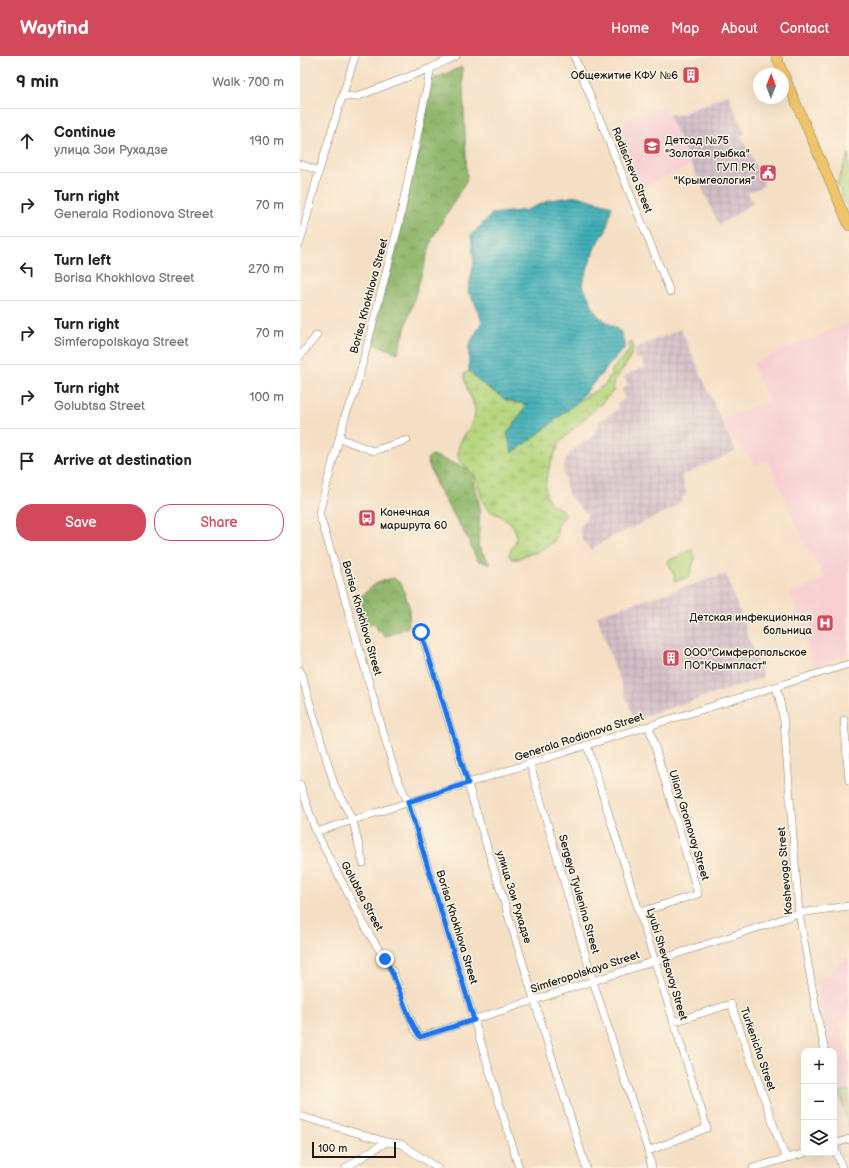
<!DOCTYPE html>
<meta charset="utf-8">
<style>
body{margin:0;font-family:"Balsamiq Sans",sans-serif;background:#f2f2f2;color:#202124}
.controls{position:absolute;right:12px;bottom:12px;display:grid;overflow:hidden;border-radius:8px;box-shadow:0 4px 16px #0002}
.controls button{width:36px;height:36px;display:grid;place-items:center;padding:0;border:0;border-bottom:1px solid #e0e0e0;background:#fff;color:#202124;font:20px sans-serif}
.compass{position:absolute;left:453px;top:12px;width:36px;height:36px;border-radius:50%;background:#fff;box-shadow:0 4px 16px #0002;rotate:1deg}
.scale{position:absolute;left:12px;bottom:10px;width:84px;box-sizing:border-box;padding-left:4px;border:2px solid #1c1c1c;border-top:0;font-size:11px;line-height:14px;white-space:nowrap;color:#1c1c1c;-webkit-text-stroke:3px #fcf5e5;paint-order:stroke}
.stop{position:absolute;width:12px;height:12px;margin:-9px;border:3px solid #1a73e8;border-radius:50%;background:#fff}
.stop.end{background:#1a73e8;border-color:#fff;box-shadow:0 1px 4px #0008}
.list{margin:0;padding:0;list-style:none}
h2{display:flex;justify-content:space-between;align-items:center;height:52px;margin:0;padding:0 16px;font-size:17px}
h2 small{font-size:13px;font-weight:400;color:#757577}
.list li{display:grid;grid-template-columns:26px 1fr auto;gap:12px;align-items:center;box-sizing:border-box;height:64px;padding:0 16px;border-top:1px solid #e0e0e0}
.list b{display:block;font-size:15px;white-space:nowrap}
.list p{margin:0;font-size:13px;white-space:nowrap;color:#757577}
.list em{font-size:13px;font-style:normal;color:#757577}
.actions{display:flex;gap:8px;padding:12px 16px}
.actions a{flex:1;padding:9px 0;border:1px solid #d1495b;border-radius:16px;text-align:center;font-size:14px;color:#d1495b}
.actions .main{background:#d1495b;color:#fff}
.icon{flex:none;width:22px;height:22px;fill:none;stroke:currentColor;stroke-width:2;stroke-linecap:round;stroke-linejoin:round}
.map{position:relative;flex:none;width:549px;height:1112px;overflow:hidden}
header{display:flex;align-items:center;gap:24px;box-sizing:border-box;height:56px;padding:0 20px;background:#d1495b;color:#fff}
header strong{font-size:19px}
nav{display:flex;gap:22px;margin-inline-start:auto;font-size:14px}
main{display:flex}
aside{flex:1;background:#fff}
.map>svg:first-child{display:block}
</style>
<header>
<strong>Wayfind</strong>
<nav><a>Home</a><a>Map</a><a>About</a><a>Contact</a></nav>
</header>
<main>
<aside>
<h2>9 min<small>Walk · 700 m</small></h2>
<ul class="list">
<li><svg class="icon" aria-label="ahead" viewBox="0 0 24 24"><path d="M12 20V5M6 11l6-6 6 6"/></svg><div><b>Continue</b><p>улица Зои Рухадзе</p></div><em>190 m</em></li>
<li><svg class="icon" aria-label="right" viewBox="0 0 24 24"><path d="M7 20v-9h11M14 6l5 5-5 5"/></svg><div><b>Turn right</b><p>Generala Rodionova Street</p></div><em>70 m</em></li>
<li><svg class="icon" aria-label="left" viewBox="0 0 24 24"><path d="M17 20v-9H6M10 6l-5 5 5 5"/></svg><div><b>Turn left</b><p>Borisa Khokhlova Street</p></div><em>270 m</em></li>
<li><svg class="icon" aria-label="right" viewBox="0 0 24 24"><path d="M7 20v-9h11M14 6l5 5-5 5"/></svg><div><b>Turn right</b><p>Simferopolskaya Street</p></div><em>70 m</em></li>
<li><svg class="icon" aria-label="right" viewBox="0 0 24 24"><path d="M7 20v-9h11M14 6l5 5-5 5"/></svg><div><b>Turn right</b><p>Golubtsa Street</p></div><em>100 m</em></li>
<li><svg class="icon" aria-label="arrive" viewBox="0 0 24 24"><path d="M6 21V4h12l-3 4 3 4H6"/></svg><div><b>Arrive at destination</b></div></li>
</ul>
<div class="actions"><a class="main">Save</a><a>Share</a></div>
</aside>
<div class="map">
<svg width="549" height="1112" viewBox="0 0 549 1112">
<defs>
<pattern id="industrial-grid" width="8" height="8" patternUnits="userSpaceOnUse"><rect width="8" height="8" fill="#d2bdc7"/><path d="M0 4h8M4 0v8" fill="none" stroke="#b4a2aa"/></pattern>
<pattern id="forest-crowns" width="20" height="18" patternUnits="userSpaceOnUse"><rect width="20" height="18" fill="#90b76d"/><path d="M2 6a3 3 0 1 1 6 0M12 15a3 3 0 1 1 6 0" fill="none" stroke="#759459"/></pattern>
<pattern id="wetland-marsh" width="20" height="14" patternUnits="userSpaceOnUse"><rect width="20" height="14" fill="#b5d67e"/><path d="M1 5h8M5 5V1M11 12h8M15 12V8" fill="none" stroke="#9bb76c"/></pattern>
<pattern id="water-rules" width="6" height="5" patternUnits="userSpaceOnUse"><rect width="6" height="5" fill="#3caeb6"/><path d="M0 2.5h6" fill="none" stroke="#328d93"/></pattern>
</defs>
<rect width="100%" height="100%" fill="#fcf5e5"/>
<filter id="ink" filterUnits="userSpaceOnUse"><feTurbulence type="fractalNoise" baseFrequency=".025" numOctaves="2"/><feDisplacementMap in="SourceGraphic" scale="8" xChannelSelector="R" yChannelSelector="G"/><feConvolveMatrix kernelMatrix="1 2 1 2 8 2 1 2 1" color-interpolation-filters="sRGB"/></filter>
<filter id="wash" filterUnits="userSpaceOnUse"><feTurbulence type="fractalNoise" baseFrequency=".012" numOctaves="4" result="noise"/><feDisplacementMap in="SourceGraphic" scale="16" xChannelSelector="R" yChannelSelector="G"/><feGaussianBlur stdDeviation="0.9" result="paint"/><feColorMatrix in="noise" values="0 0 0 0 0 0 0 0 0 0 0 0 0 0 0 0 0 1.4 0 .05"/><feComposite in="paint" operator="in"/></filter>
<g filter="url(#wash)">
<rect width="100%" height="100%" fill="#f5dfc4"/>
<path fill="#f7cfd3" d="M363,49L391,109L341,132L313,72Z
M549,267V598L513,610L491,537L525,523L501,478L468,405L455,409L424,371L421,363L469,345L452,307Z
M549,902V961L539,966L549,1006V1079L535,1035L534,995H530L517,924L533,917L538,907Z"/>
<path fill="url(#industrial-grid)" d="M428,38L445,77L441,80L465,129L448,137L453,147L419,169L368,58L380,59Z
M381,273L424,371L436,395L381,420L387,437L374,452L302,486L291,494L283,484L279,473L288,459L269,440L263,417L265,404L273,394L291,381L300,369L298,366L319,353L317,348L325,343L322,333L328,330L324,320L345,311L341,302L335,304V292Z
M426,518L463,621L446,628L334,663L309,595L308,593L297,559Z"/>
<path fill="#b5d67e" stroke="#68794d" d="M549,97V155L537,127Z
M392,493L395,502L389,521L376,525L368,505Z
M549,1034V1070H548L540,1036Z"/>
<path fill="url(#forest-crowns)" stroke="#566a44" d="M162,11L167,123L132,183L98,297L72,287L118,97L133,23Z
M132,399L173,415L180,452L178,490L190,508L177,504L168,483L137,431L127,403Z
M94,522L102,529L110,553L108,571L90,579L84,580L78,574L75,568L69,569L60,566L54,552V546C72,533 71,526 94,522Z"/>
<path fill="url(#wetland-marsh)" stroke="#68794d" d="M330,286H332C338,298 317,318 313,329C313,330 313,335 313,336L261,385C253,399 239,431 249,445C253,451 263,452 266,459L258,467L257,471V480L253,486L238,496L225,499L218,503H212L209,500C210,492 218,487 216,478C212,460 196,461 187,452C179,443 181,430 175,420C170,413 159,408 158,399C156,382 175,372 175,356C175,345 164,332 164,318L169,315L180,326L206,344L227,349L207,378L235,381L277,346L306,328L313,312L329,295Z"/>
<path fill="url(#water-rules)" stroke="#2c6569" d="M277,140L312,150L306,175L295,191L282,228L297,259L321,276L325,291L277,346L235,381L212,397L207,378L227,349L206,344L180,326L169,315V289L182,266L175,247L168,236L174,206L171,179L192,158L227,154L250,144Z"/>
</g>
<g filter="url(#ink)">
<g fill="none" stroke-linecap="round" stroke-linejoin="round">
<defs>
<path id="minor" d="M274,0L370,236
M131,12L99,167L54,340L46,357L19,457L36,512L95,717L108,746L219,1112
M43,40L56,41L131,12L156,0
M0,108L19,115
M0,187L19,115L55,0
M0,300L17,279
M39,382L73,395L107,384
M121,576L286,1112
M0,614L34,728L53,765L63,807
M476,631L479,641L484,666L499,857L518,964L525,995
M544,664L549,724
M287,689L407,1072L348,1095
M230,708L293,925L348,1095L352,1112
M0,728L16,776L68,876L93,916L114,972L120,981L466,869L499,857L549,850
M16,776L287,689L549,608
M340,856L398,838L349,670
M373,966L431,948L482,1093L487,1102
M0,1060L87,1086L101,1088L137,1112
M534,1088L549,1083
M534,1090L542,1112
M46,1112L71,1095L87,1086
M453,1112L505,1097"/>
<path id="major" d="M476,0L549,170"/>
</defs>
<use href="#minor" stroke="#887e70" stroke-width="8"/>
<use href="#major" stroke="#887e70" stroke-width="10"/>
<use href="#minor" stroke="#fff" stroke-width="7"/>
<use href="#major" stroke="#f0c469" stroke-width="9"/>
</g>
</g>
<g fill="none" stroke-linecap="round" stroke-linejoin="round" filter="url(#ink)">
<path stroke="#1a73e8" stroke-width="5" d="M85,903C100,927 104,958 120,981L174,964L108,746L168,727L121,576"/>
</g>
<defs>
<symbol id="building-square" viewBox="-11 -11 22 22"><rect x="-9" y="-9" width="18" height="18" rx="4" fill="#d1495b" stroke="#fcf5e5"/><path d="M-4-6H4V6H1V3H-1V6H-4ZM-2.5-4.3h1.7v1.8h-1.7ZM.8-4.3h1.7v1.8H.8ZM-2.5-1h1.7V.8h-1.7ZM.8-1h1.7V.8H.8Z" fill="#fff"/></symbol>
<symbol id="school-square" viewBox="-11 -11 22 22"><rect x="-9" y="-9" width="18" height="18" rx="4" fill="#d1495b" stroke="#fcf5e5"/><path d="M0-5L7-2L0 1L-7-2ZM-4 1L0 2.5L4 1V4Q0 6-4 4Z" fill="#fff"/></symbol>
<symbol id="civic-square" viewBox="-11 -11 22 22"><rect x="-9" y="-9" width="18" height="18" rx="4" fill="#d1495b" stroke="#fcf5e5"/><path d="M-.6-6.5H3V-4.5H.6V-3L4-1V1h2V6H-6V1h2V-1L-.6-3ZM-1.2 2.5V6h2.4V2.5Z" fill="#fff"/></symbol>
<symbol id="bus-square" viewBox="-11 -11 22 22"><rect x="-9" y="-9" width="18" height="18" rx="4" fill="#d1495b" stroke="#fcf5e5"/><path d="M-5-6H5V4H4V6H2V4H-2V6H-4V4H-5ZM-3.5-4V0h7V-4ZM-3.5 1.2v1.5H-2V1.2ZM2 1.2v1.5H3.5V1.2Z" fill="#fff"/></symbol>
<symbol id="hospital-square" viewBox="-11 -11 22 22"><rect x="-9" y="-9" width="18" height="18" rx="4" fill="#d1495b" stroke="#fcf5e5"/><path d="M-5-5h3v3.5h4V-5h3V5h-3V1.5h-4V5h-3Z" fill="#fff"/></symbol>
</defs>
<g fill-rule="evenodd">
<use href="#building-square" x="381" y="9" width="20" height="20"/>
<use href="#school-square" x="342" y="80" width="20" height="20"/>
<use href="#civic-square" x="458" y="107" width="20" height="20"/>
<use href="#bus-square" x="57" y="452" width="20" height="20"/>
<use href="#hospital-square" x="515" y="557" width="20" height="20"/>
<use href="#building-square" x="361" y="592" width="20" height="20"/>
</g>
<g text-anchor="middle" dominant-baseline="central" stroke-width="3" stroke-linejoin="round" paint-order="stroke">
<g font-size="11" fill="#1c1c1c" stroke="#fcf5e5" text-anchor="end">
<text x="378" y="19">Общежитие КФУ №6</text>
<text x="365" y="84" text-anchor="start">Детсад №75<tspan x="365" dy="13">"Золотая рыбка"</tspan></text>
<text x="455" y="111">ГУП РК<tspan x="455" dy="13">"Крымгеология"</tspan></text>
<text x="80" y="456" text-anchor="start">Конечная<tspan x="80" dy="13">маршрута 60</tspan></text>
<text x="512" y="561">Детская инфекционная<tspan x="512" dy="13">больница</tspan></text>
<text x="384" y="596" text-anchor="start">ООО"Симферопольское<tspan x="384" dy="13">ПО"Крымпласт"</tspan></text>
</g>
<g font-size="11" fill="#1c1c1c" stroke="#fcf5e5">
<text transform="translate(332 114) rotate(68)">Radischeva Street</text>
<text transform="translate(69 240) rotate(-75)">Borisa Khokhlova Street</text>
<text transform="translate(62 562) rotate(74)">Borisa Khokhlova Street</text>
<text transform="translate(279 681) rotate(-18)">Generala Rodionova Street</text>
<text transform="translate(389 769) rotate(73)">Uliany Gromovoy Street</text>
<text transform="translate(485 815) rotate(-95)">Koshevogo Street</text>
<text transform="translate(279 838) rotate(74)">Sergeya Tyulenina Street</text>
<text transform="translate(62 840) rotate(62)">Golubtsa Street</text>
<text transform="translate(214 841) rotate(73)">улица Зои Рухадзе</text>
<text transform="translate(157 871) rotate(73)">Borisa Khokhlova Street</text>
<text transform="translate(367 908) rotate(73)">Lyubi Shevtsovoy Street</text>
<text transform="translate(285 916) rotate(-18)">Simferopolskaya Street</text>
<text transform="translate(458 993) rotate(71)">Turkenicha Street</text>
</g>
</g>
</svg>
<div class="controls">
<button>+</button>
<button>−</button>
<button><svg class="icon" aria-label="layers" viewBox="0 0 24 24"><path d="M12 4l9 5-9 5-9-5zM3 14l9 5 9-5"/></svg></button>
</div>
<svg class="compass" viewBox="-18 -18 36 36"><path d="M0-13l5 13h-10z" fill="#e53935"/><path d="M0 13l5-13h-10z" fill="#757577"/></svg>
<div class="scale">100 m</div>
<div class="stop" style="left:121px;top:576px"></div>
<div class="stop end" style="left:85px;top:903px"></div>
</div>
</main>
